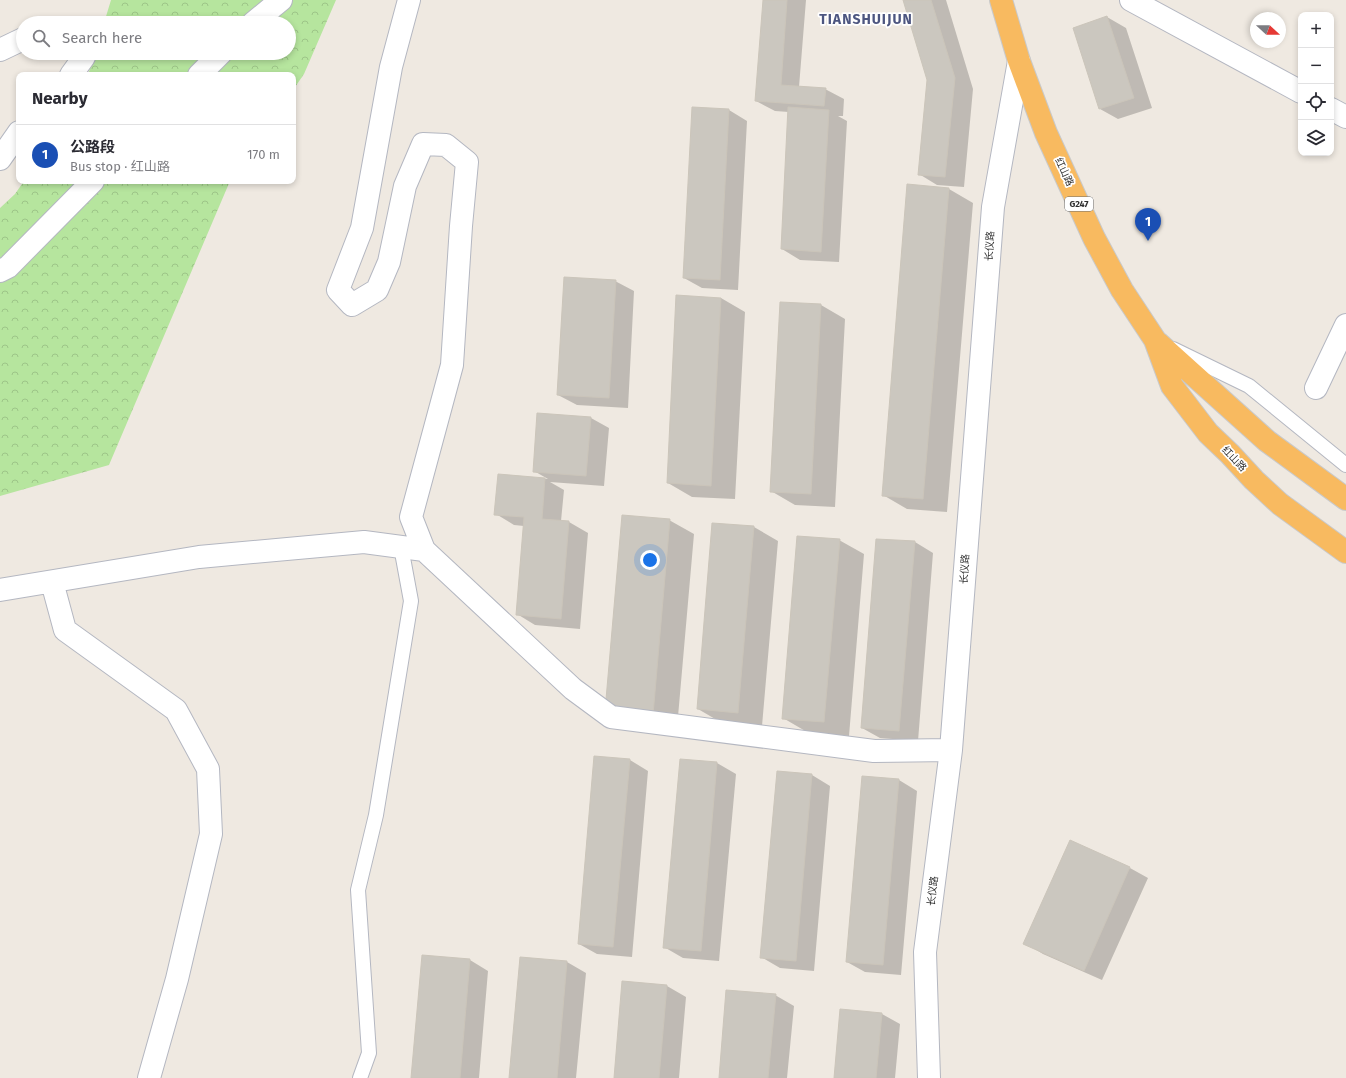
<!DOCTYPE html>
<meta charset="utf-8">
<style>
body{margin:0;font-family:"Fira Sans","Noto Sans SC",sans-serif;background:#f7f7f7;color:#2b2b33}
.controls{position:absolute;right:12px;top:12px;display:grid;overflow:hidden;border-radius:8px;box-shadow:0 2px 6px #0003}
.controls button{width:36px;height:36px;display:grid;place-items:center;padding:0;border:0;border-bottom:1px solid #e1e1e2;background:#fff;color:#2b2b33;font:20px sans-serif}
.compass{position:absolute;left:1250px;top:12px;width:36px;height:36px;border-radius:50%;background:#fff;box-shadow:0 2px 6px #0003;rotate:111deg}
.you{position:absolute;left:650px;top:560px;width:14px;height:14px;margin:-10px;border:3px solid #fff;border-radius:50%;background:#1a73e8;box-shadow:0 0 0 6px #1a73e833}
.badge{display:grid;place-items:center;width:26px;height:26px;border-radius:50%;background:#4264fb;color:#fff;font-size:13px;font-weight:700}
.pin{position:absolute;translate:-50% -33px;filter:drop-shadow(0 1px 2px #0008)}
.pin::after{content:'';position:absolute;top:21px;width:14px;height:12px;background:inherit;clip-path:polygon(0 0,100% 0,50% 100%)}
.list{margin:0;padding:0;list-style:none}
h2{display:flex;justify-content:space-between;align-items:center;height:52px;margin:0;padding:0 16px;font-size:17px}
h2 small{font-size:13px;font-weight:400;color:#7c7c81}
.list li{display:grid;grid-template-columns:26px 1fr auto;gap:12px;align-items:center;box-sizing:border-box;height:60px;padding:0 16px;border-top:1px solid #e1e1e2}
.list b{display:block;font-size:15px;white-space:nowrap}
.list p{margin:0;font-size:13px;white-space:nowrap;color:#7c7c81}
.list em{font-size:13px;font-style:normal;color:#7c7c81}
.icon{flex:none;width:22px;height:22px;fill:none;stroke:currentColor;stroke-width:2;stroke-linecap:round;stroke-linejoin:round}
.map{position:relative;flex:none;width:1346px;height:1078px;overflow:hidden}
.search{position:absolute;background:#fff;box-shadow:0 2px 6px #0003;left:16px;top:16px;width:280px;height:44px;display:flex;align-items:center;gap:10px;box-sizing:border-box;padding:0 14px;border-radius:22px;color:#7c7c81;font-size:15px}
.panel{position:absolute;background:#fff;box-shadow:0 2px 6px #0003;left:16px;top:72px;width:280px;height:112px;border-radius:8px}
.map>svg:first-child{display:block}
</style>
<div class="map">
<svg width="1346" height="1078" viewBox="0 0 1346 1078">
<defs>
<pattern id="forest-crowns" width="20" height="18" patternUnits="userSpaceOnUse"><rect width="20" height="18" fill="#b6e59e"/><path d="M2 6a3 3 0 1 1 6 0M12 15a3 3 0 1 1 6 0" fill="none" stroke="#9dc588"/></pattern>
</defs>
<rect width="100%" height="100%" fill="#efe9e1"/>
<path fill="url(#forest-crowns)" d="M111,0H336L304,74L293,90V75H88L95,53H289V23H104Z
M24,181H230L109,465L0,496V208L15,194Z"/>
<path fill="#0003" d="M764,0H806L799,87L825,89L844,99L843,116H838L847,121L839,262L800,260L782,249L789,112L775,111L756,101Z
M904,0H946L973,89L964,187L937,185L919,174L928,80Z
M1107,17L1126,28L1152,108L1118,119L1100,109L1074,28Z
M729,110L747,121L738,290L702,288L684,278Z
M949,189L973,203L947,512L907,509L883,495Z
M615,281L634,291L628,408L577,405L558,395Z
M721,298L745,312L735,499L692,497L668,483Z
M781,303L821,305L845,319L835,507L795,505L771,491Z
M538,414L591,418L609,428L604,486L550,482L564,490L561,521L569,522L588,533L580,629L535,625L517,614L524,526L514,525L496,514L499,475L548,479L534,471Z
M669,520L694,534L677,728L631,725Z
M754,527L778,541L762,726L722,723L698,709Z
M839,540L864,554L849,736L807,732L783,718Z
M915,542L933,553L918,741L880,738L862,728Z
M630,760L648,771L632,957L597,954L579,944Z
M681,760L717,763L736,774L719,961L683,958L664,947Z
M812,775L830,786L814,971L780,968L761,957Z
M899,780L917,791L901,975L865,972L847,962Z
M1130,868L1148,878L1102,980L1043,954L1025,943Z
M521,958L567,962L586,973L576,1078H510Z
M470,960L488,971L479,1078H412Z
M623,982L667,986L686,997L679,1078H615Z
M775,995L794,1006L787,1078H720Z
M882,1014L900,1024L895,1078H835Z"/>
<path fill="#cbc7bf" stroke="#cbc5ba" d="M763,0H787L781,85L826,88L824,106L755,101Z
M903,0H931L955,78L945,177L918,175L927,80Z
M1107,16L1134,98L1099,109L1073,28Z
M692,107L729,109L720,280L683,278Z
M788,107L829,110L821,252L781,249Z
M907,184L949,188L923,499L882,496Z
M564,277L616,280L609,398L557,395Z
M676,295L721,298L711,486L667,483Z
M780,302L821,304L811,494L770,492Z
M537,413L591,417L586,476L533,472Z
M498,474L545,478L542,519L569,521L561,619L516,615L524,517L494,515Z
M622,515L670,519L653,715L605,711Z
M712,523L754,526L738,713L697,709Z
M797,536L840,539L824,722L782,719Z
M876,539L915,541L899,731L861,728Z
M594,756L630,759L613,947L578,944Z
M680,759L717,762L701,951L663,948Z
M777,771L812,774L796,961L760,958Z
M862,776L899,779L883,965L846,962Z
M1070,840L1130,867L1084,971L1023,944Z
M422,955L470,959L460,1078H411Z
M520,957L567,961L557,1078H509Z
M622,981L667,985L659,1078H614Z
M726,990L776,994L768,1078H719Z
M840,1009L882,1013L876,1078H834Z"/>
<g fill="none" stroke-linecap="round" stroke-linejoin="round">
<defs>
<path id="service" d="M1173,349L1249,386L1346,465
M360,1078L369,1053L358,890L376,815L411,601L401,547"/>
<path id="minor" d="M409,0L391,67L362,228L338,290L352,305L377,290L389,262L405,186L423,144L446,145L467,162L461,226L452,365L411,517L424,550
M1131,0L1301,92
M253,23L281,0
M0,50L23,39
M71,75L84,57L83,53
M199,75L221,53
M1331,109L1346,117
M0,159L19,132
M0,271L8,267L93,181
M1316,388L1346,325
M52,582L65,630L176,710L208,769L211,834L177,979L149,1078
M0,590L199,557L364,542L424,550L573,689L611,717L874,751L951,750
M929,1078L925,952L951,750L993,207L1019,61"/>
<path id="trunk" d="M1001,0L1019,61L1046,133L1094,238L1122,290L1155,340L1172,386L1208,433L1230,454L1254,480L1280,504L1346,552
M1158,343L1267,441L1346,499"/>
</defs>
<use href="#service" stroke="#b4b7c1" stroke-width="16"/>
<use href="#minor" stroke="#b4b7c1" stroke-width="24"/>
<use href="#trunk" stroke="#c9c9c9" stroke-width="24"/>
<use href="#service" stroke="#fff" stroke-width="14"/>
<use href="#minor" stroke="#fff" stroke-width="22"/>
<use href="#trunk" stroke="#f8ba60" stroke-width="22"/>
</g>
<g text-anchor="middle" dominant-baseline="central" stroke-width="3.5" stroke-linejoin="round" paint-order="stroke">
<rect fill="#fff" stroke="#6d6d6d" stroke-width="1" x="1065" y="197" width="28" height="14" rx="3"/>
<g font-size="9" font-weight="bold" fill="#2e2e2e">
<text x="1079" y="204">G247</text>
</g>
<g font-size="10" fill="#2e2e2e" stroke="#fff">
<text transform="translate(1064 172) rotate(65)">红山路</text>
<text transform="translate(990 246) rotate(-86)">长仪路</text>
<text transform="translate(1234 459) rotate(46)">红山路</text>
<text transform="translate(965 569) rotate(-86)">长仪路</text>
<text transform="translate(933 891) rotate(-83)">长仪路</text>
</g>
<g font-size="14" font-weight="bold" letter-spacing="1" fill="#4d5680" stroke="#fff">
<text x="866" y="19">TIANSHUIJUN</text>
</g>
</g>
</svg>
<div class="controls">
<button>+</button>
<button>−</button>
<button><svg class="icon" aria-label="locate" viewBox="0 0 24 24"><circle cx="12" cy="12" r="6"/><path d="M12 2v4M12 18v4M2 12h4M18 12h4"/></svg></button>
<button><svg class="icon" aria-label="layers" viewBox="0 0 24 24"><path d="M12 4l9 5-9 5-9-5zM3 14l9 5 9-5"/></svg></button>
</div>
<svg class="compass" viewBox="-18 -18 36 36"><path d="M0-13l5 13h-10z" fill="#e53935"/><path d="M0 13l5-13h-10z" fill="#7c7c81"/></svg>
<div class="you"></div>
<div class="pin badge" style="left:1148px;top:241px;background:#1a4fb4">1</div>
<div class="search"><svg class="icon" aria-label="search" viewBox="0 0 24 24"><circle cx="10" cy="10" r="6"/><path d="M15 15l6 6"/></svg>Search here</div>
<section class="panel">
<h2>Nearby<small></small></h2>
<ul class="list">
<li><span class="badge" style="background:#1a4fb4">1</span><div><b>公路段</b><p>Bus stop · 红山路</p></div><em>170 m</em></li>
</ul>
</section>
</div>
